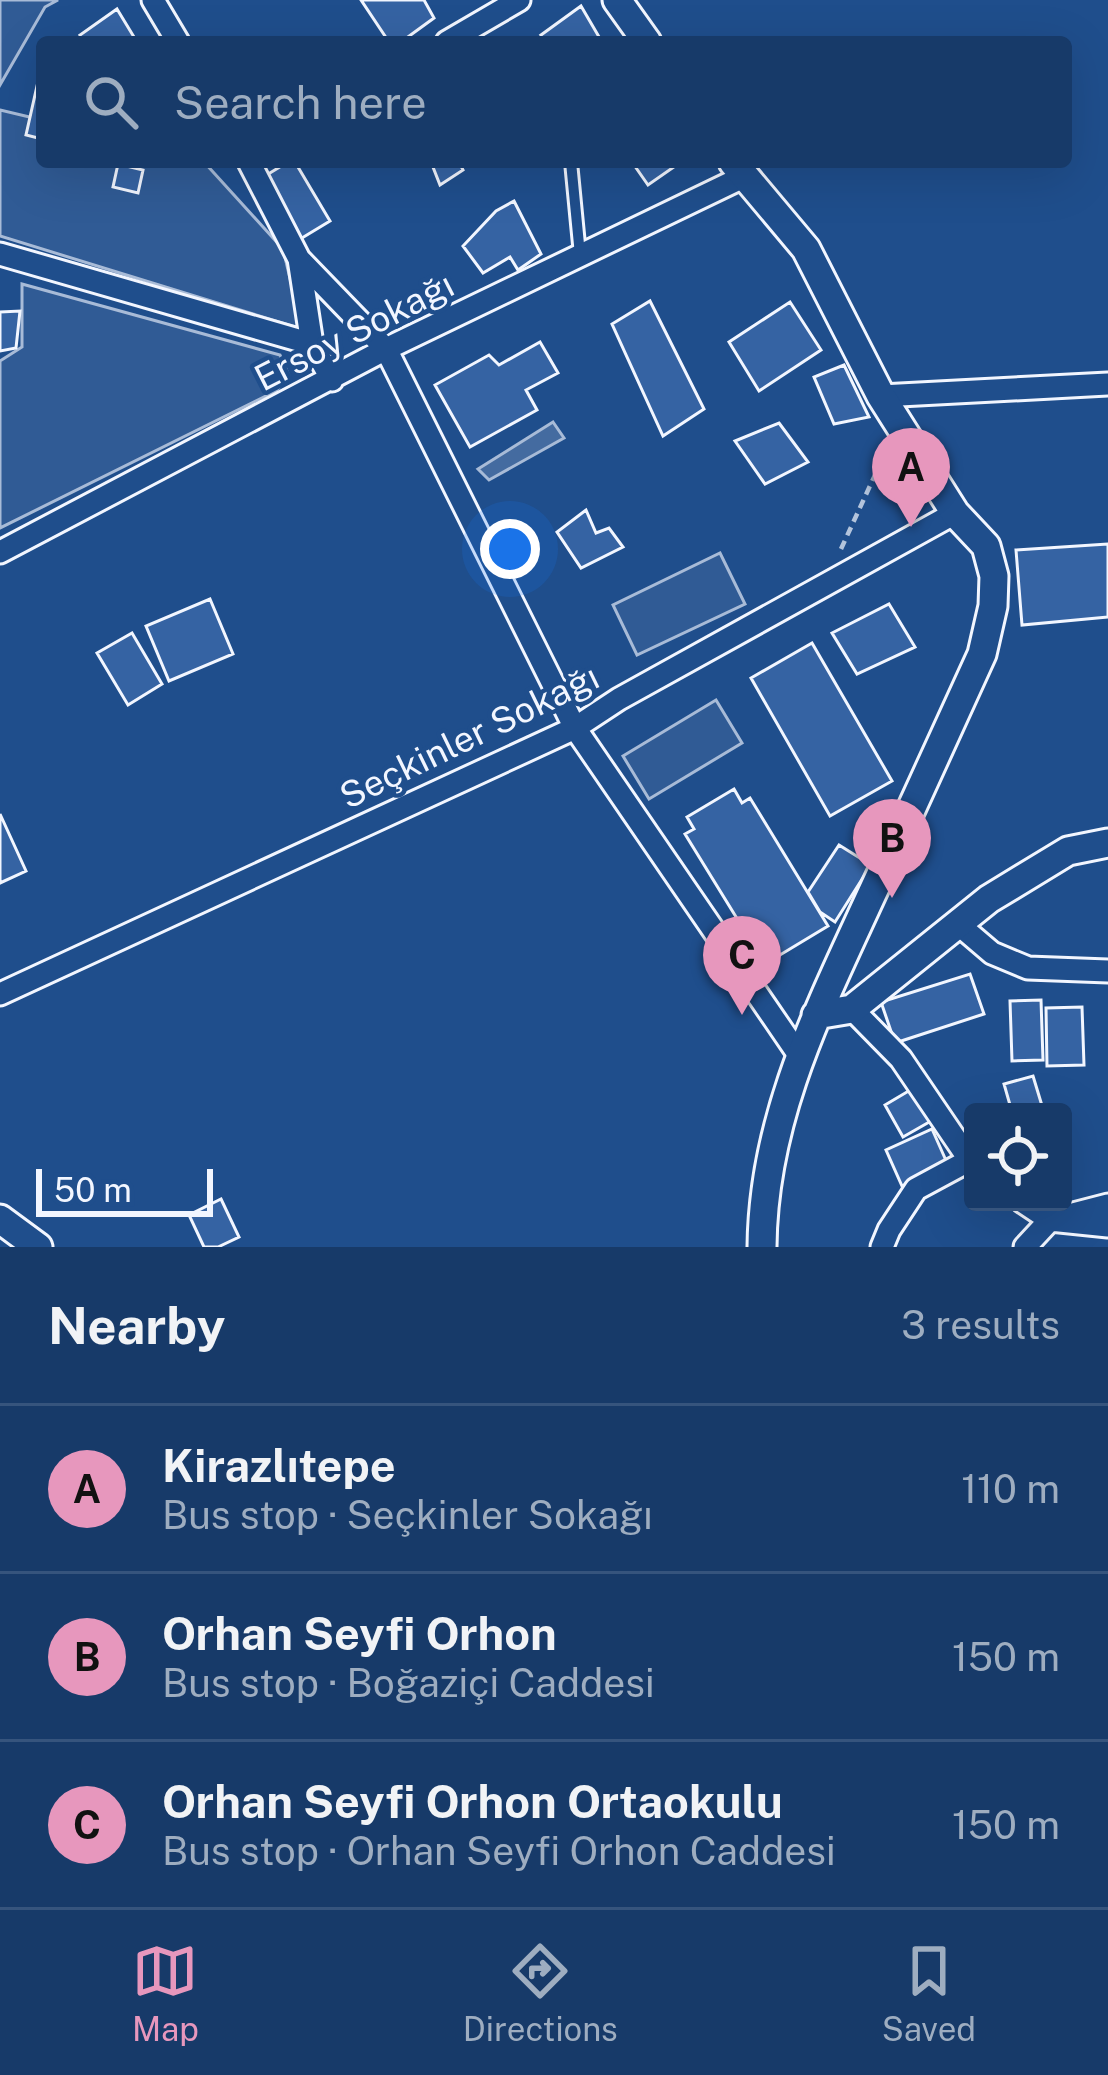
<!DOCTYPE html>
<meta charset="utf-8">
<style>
body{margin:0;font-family:"Public Sans",sans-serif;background:#20416f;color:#f1f3f6}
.controls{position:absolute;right:36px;bottom:36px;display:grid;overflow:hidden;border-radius:12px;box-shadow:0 12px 48px #0002}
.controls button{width:108px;height:108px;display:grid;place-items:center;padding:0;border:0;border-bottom:3px solid #36547d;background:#173a69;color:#f1f3f6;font:60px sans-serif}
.scale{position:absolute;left:36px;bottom:30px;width:177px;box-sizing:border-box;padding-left:12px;border:6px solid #f2f6ff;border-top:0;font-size:33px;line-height:42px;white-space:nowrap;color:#f2f6ff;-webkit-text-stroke:9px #1f4e8c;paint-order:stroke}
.you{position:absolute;left:510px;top:549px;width:42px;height:42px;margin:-30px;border:9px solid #fff;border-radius:50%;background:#1a73e8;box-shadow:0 0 0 18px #1a73e833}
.badge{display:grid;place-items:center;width:78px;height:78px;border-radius:50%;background:#e797bd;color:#111;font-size:39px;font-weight:700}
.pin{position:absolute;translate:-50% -99px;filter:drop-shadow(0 3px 6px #0008)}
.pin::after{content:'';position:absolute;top:63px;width:42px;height:36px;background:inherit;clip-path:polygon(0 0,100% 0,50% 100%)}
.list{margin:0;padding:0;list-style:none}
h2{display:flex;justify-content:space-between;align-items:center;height:156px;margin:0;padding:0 48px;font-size:51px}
h2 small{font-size:39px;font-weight:400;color:#9eadc0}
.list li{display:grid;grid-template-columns:78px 1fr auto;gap:36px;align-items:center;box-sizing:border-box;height:168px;padding:0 48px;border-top:3px solid #36547d}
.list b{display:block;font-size:45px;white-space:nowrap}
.list p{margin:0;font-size:39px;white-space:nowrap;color:#9eadc0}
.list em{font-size:39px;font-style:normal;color:#9eadc0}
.icon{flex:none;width:66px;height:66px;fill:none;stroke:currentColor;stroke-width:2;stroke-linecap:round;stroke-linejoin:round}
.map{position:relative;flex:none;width:1108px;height:1247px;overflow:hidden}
.search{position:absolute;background:#173a69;box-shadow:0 12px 48px #0002;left:36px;right:36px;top:36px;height:132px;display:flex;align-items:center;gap:30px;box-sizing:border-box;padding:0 42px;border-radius:12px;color:#9eadc0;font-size:45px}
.sheet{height:660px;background:#173a69}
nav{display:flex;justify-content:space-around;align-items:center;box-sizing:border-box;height:168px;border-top:3px solid #36547d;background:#173a69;font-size:33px;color:#9eadc0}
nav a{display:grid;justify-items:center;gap:6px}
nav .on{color:#e797bd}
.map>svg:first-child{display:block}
</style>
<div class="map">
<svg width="1108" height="1247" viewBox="0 0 1108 1247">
<rect width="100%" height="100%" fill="#1f4e8c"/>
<path fill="#305b95" stroke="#a8bbd7" stroke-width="3" d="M0,0H58L45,7L0,85Z
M0,110L42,120V162H204L283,249L302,329L0,236Z
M22,284L280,355L289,376L276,391L0,528V361L22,347Z
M720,553L745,604L637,655L613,605Z
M716,700L742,743L649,799L623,756Z"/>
<path fill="#446ba0" stroke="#a8bbd7" stroke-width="3" d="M553,422L564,438L489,480L478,469Z"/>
<path fill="#3563a3" stroke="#f2f6ff" stroke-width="3" d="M361,0H424L434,18L401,42H389Z
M581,6L602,42H548L541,35Z
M117,9L137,42H85L80,35Z
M37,86L42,87V139L26,135Z
M288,162H295L330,221L297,241L260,179Z
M431,162H459L463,170L440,185Z
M632,162H681L648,185Z
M118,164L143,170L138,193L113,187Z
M514,201L541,254L518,270L510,257L483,273L463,246L496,211Z
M650,301L704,409L663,436L612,324Z
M790,302L821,350L759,391L729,342Z
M20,311L16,348L0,351V312Z
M540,342L558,373L526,390L537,410L470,447L435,385L489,355L499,365Z
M844,365L869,417L834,424L814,377Z
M779,423L808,462L765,484L735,441Z
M586,510L596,533L609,528L623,547L581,568L557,532Z
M1108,544V617L1022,625L1016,550Z
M210,599L233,654L169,681L146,626Z
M889,604L915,647L857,674L832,633Z
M132,633L162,684L128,705L97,653Z
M812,643L892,781L830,816L751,678Z
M734,789L742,803L750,798L828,926L765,964L685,834L694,829L687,817Z
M0,814L26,871L0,883Z
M839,845L871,865L835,922L820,912L808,892Z
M970,974L984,1014L895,1043L881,1002Z
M1041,1000L1043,1060L1012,1061L1010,1001Z
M1082,1007L1084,1065L1047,1066L1046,1008Z
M1033,1076L1043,1109L1012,1112L1004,1084Z
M912,1089L931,1121L903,1137L885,1105Z
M932,1129L948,1165L902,1186L886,1150Z
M221,1199L239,1237L218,1247H204L189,1215Z"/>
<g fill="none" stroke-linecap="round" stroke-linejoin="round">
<defs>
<path id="service" d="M571,162L580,255"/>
<path id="minor" d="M153,0L178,42
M447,42L519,0
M249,162L299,259L386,349L575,728L799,1055
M0,254L312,344
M299,259L312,344L332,380
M881,396L1108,384
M0,552L386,349L743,177
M958,924L992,953L1028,968L1108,971
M0,994L575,728L619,699L955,513
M852,1009L901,1059L973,1165
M1023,1202L1050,1220L1108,1226
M882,1247L889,1230L916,1189L968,1161
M1025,1247L1050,1220L1108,1205"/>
<path id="tertiary" d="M617,0L647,42
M733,162L806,249L881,396L955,513L986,546L994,576L993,606L982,654C945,735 908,817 870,898C818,1011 763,1119 762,1247
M816,1015L852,1009L989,899L1068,851L1108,843
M0,1219L38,1247"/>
</defs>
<use href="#service" stroke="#f2f6ff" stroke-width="16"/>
<use href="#minor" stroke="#f2f6ff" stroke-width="27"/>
<use href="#tertiary" stroke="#f2f6ff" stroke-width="33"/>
<path stroke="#b3c4dc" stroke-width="4.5" stroke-dasharray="9 6" stroke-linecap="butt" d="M841,549L886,451"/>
<use href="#service" stroke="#1f4e8c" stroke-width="10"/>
<use href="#minor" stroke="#1f4e8c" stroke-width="21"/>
<use href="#tertiary" stroke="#1f4e8c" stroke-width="27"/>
</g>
<g text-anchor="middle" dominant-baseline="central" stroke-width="9" stroke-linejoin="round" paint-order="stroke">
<g font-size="36" fill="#f2f6ff" stroke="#1f4e8c">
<text transform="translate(354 331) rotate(-27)">Ersoy Sokağı</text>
<text transform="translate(469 736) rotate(-26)">Seçkinler Sokağı</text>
</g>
</g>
</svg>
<div class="controls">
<button><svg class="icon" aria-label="locate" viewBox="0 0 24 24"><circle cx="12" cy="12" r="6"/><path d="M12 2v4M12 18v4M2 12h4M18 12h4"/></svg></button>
</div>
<div class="scale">50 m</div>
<div class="you"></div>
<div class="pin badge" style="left:911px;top:527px">A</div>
<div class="pin badge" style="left:892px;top:898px">B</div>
<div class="pin badge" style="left:742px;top:1015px">C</div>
<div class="search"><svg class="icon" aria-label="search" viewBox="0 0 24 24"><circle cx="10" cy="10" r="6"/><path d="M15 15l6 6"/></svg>Search here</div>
</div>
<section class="sheet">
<h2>Nearby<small>3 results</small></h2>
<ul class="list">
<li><span class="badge">A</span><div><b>Kirazlıtepe</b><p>Bus stop · Seçkinler Sokağı</p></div><em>110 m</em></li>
<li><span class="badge">B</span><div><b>Orhan Seyfi Orhon</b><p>Bus stop · Boğaziçi Caddesi</p></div><em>150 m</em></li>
<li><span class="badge">C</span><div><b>Orhan Seyfi Orhon Ortaokulu</b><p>Bus stop · Orhan Seyfi Orhon Caddesi</p></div><em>150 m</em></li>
</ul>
</section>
<nav>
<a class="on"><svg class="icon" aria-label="map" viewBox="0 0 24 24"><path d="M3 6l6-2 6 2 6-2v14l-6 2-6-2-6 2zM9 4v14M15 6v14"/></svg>Map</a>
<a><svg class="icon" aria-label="directions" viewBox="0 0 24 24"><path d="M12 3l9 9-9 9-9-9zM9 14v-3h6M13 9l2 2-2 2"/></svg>Directions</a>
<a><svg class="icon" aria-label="saved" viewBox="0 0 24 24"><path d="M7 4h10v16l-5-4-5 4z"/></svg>Saved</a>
</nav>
